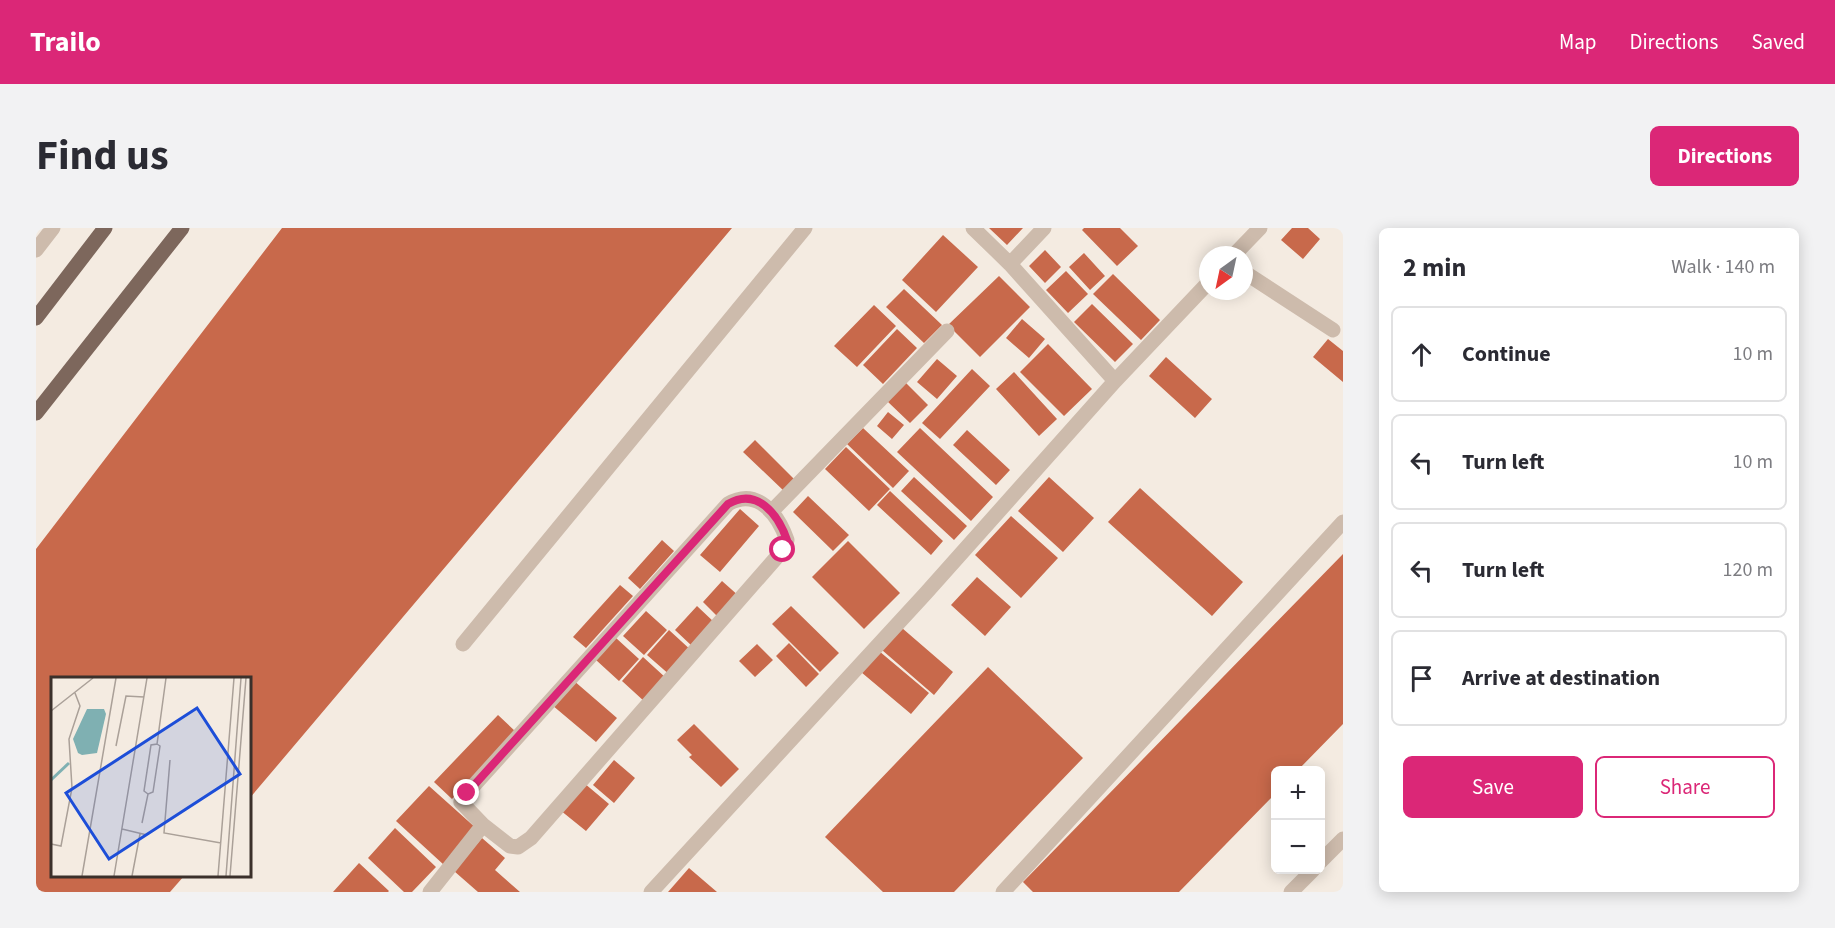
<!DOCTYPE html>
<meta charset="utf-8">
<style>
body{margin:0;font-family:"Source Sans 3",sans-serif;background:#f2f2f3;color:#2b2b33}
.controls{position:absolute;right:18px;bottom:18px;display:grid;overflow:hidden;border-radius:9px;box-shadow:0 3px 15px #0003}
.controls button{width:54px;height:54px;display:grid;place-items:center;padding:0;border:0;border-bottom:2px solid #e1e1e2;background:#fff;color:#2b2b33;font:30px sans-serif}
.compass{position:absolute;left:1163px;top:18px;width:54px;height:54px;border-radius:50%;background:#fff;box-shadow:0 3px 15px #0003;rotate:213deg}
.stop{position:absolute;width:18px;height:18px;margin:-14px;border:4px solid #db2777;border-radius:50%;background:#fff}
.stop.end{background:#db2777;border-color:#fff;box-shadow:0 2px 6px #0008}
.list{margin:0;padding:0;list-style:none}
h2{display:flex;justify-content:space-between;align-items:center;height:78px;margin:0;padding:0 24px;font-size:26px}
h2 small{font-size:20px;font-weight:400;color:#7c7c81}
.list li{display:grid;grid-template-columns:39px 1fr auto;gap:18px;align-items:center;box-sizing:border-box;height:96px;margin:0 12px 12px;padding:0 12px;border:2px solid #e1e1e2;border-radius:9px}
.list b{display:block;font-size:22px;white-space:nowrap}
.list em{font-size:20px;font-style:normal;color:#7c7c81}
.actions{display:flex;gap:12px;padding:18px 24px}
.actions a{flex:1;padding:14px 0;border:2px solid #db2777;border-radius:9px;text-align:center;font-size:21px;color:#db2777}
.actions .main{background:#db2777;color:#fff}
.icon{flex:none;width:33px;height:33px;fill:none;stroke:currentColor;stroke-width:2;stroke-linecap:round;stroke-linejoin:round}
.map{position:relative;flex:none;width:1307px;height:664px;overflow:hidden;border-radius:9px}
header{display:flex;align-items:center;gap:36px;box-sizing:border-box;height:84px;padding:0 30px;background:#db2777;color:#fff}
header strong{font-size:28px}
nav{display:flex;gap:33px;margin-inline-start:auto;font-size:21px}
.intro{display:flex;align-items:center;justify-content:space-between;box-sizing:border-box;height:144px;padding:0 36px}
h1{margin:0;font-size:42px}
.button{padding:15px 27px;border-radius:9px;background:#db2777;color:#fff;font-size:21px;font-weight:700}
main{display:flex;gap:36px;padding:0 36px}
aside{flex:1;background:#fff;border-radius:9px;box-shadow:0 3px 15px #0003}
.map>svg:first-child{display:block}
</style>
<header>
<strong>Trailo</strong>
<nav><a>Map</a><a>Directions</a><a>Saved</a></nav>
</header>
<div class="intro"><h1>Find us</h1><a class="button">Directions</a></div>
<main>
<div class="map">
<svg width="1307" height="664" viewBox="0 0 1307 664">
<rect width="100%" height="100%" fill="#f4ebe1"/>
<path fill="#c8694b" d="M246,0H696L213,571V451H16V648H148L134,664H0V321Z
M953,0H987L971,17Z
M1048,0H1084L1102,18L1081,38L1046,2Z
M1256,0H1272L1284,11L1267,31L1245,12Z
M907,7L942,39L900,84L866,52Z
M1009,22L1025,39L1009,55L993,38Z
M1048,25L1069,48L1054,62L1033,39Z
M1030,43L1052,66L1032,85L1010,62Z
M1077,46L1124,92L1105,112L1057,66Z
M963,48L994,79L944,129L912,97Z
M868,61L906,97L888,115L850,79Z
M1056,76L1097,116L1079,134L1038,94Z
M838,77L860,98L821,139L798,118Z
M986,91L1009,111L993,130L970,110Z
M861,101L881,120L847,156L827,137Z
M1292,111L1307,123V154L1277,129Z
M1012,116L1056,161L1028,188L984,144Z
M1130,129L1176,171L1159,190L1113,148Z
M901,131L921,148L901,171L881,154Z
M936,141L954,158L904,211L886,195Z
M978,144L1021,191L1003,208L960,161Z
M869,154L892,177L874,195L851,173Z
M852,184L868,197L856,211L841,198Z
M827,200L873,243L857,260L811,216Z
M884,200L957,269L935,293L861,224Z
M931,202L974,242L960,257L917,217Z
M719,212L760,253L749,264L707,224Z
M810,219L854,261L833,283L789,241Z
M878,249L931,298L918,312L865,263Z
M1013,249L1058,290L1027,324L982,283Z
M1104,260L1207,354L1176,388L1072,294Z
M854,263L907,313L895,327L841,277Z
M772,268L813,307L797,323L757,284Z
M704,281L723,298L684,344L664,327Z
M975,288L1022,330L985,370L939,327Z
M626,312L638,323L604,361L592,350Z
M812,313L864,365L828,401L776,349Z
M1307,326V496L1262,542H1240V565L1143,664H997L987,654Z
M941,349L975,379L949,408L915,377Z
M686,353L704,369L684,391L667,374Z
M584,357L597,368L550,420L537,409Z
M661,378L679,395L657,419L639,402Z
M755,378L803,425L784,444L736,396Z
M610,383L631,402L608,427L587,408Z
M866,400L917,444L898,467L846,422Z
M633,402L657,424L635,448L611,427Z
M580,410L603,431L583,453L560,432Z
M753,415L783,446L770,459L740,428Z
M721,416L737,432L719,449L703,433Z
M843,423L893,465L875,486L825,444Z
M607,429L630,450L609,474L586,453Z
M952,439L1047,530L918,664H847L789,609Z
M537,452L581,490L560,514L516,477Z
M462,487L480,504L416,571L398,554Z
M658,496L703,541L685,559L653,529L656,527L641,512Z
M578,532L599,550L578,575L557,557Z
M548,555L573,576L550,603L524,582Z
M393,558L441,601L408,637L360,593Z
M359,600L400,639L376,664H368L332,630Z
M446,610L469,630L459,642L484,664H442L418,643Z
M323,635L353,663L352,664H297Z
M653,640L681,664H632Z"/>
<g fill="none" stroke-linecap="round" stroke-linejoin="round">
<path stroke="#cdbbac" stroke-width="15" d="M937,0L974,36L1079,153
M0,22L17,0
M1198,27L1224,0
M974,36L1008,0
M1208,44L1297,102
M737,282L911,103
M427,416L769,0
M1284,634L1307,611
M394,664L447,597L474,618L482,619L495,610L747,322L751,312C742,286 721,259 692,276L431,565L425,574L447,597
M615,664L890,365L1079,153L1172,55
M967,664L1307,294
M1255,664L1277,642"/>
<path stroke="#7d675c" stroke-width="15" d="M0,90L69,0
M0,185L146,0"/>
</g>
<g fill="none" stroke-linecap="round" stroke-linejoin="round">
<path stroke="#db2777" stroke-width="8" d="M431,565L692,276C721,259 742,286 751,312L747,322"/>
</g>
<g transform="translate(15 449)">
<rect width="200" height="200" fill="#f4ebe1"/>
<path d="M36,32H53L55,37L46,76L31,78L27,76L22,62Z" fill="#7fb0b2"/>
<path fill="none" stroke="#7fb0b2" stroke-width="3" d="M0,103L18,86"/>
<path fill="none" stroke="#aaa098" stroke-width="1.5" d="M0,34L42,1M65,69L75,19L93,20M119,83L113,156L170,166M97,117L93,114L100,68L106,67L115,1M91,146L97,117L102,115L109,69L106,67M71,152L96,158M0,167L10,169L21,111L18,62L29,29L24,16M31,199L65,1M63,199L96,1M81,199L89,157M167,199L183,1M175,199L190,1M179,199L195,1"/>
<path fill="#1d4ed8" fill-opacity="0.15" stroke="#1d4ed8" stroke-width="3" d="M146,31L189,97L58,182L15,116Z"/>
<rect width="200" height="200" fill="none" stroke="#3b302b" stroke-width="3"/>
</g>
</svg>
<div class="controls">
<button>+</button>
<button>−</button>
</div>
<svg class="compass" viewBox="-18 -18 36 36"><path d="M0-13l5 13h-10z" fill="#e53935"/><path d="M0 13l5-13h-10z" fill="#7c7c81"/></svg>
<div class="stop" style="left:747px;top:322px"></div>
<div class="stop end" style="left:431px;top:565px"></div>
</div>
<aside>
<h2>2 min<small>Walk · 140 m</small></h2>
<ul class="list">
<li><svg class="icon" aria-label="ahead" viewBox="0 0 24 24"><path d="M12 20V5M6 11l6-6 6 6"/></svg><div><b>Continue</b></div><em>10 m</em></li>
<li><svg class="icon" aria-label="left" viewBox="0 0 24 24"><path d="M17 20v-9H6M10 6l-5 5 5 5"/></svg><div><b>Turn left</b></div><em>10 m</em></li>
<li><svg class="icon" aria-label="left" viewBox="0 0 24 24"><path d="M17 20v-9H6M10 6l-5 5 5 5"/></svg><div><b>Turn left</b></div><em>120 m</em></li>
<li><svg class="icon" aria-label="arrive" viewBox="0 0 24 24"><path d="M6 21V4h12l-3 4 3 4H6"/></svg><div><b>Arrive at destination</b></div></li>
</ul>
<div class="actions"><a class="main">Save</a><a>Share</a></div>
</aside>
</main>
